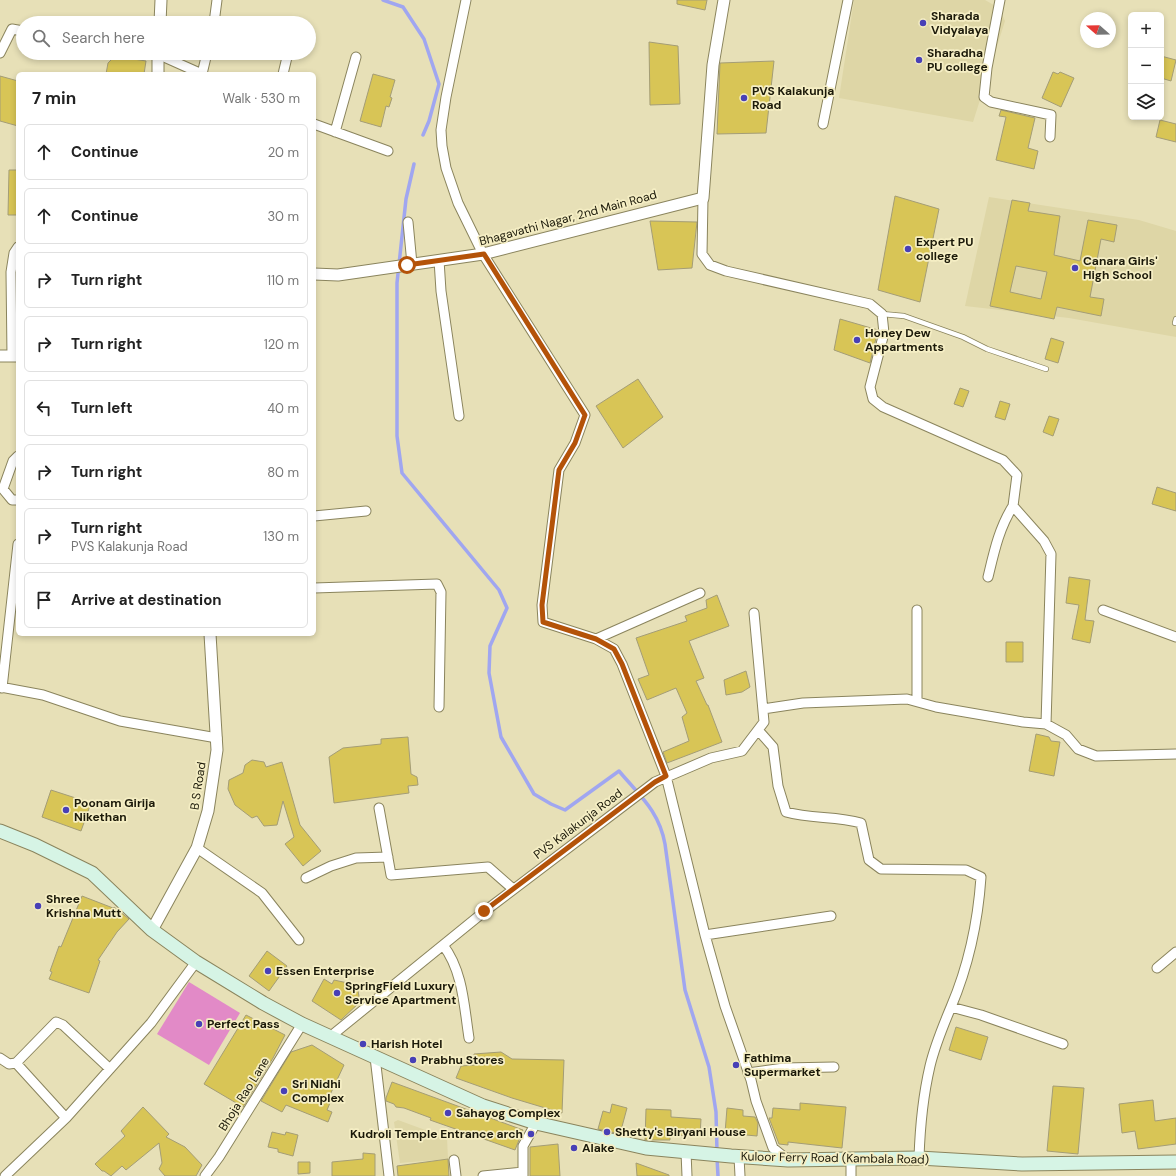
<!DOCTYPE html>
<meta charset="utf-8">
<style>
body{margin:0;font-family:"DM Sans",sans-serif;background:#f6f6f6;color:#222}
.controls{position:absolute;right:12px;top:12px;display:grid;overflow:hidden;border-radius:6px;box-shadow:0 2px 6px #0003}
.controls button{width:36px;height:36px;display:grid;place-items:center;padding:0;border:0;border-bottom:1px solid #e0e0e0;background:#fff;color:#222;font:20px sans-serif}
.compass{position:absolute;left:1080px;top:12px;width:36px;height:36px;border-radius:50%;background:#fff;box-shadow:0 2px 6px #0003;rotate:290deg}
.stop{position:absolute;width:12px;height:12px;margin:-9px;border:3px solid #b45309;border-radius:50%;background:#fff}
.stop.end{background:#b45309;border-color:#fff;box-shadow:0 1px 4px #0008}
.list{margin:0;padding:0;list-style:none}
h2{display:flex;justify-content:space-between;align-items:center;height:52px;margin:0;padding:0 16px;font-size:17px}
h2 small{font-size:13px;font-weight:400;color:#767676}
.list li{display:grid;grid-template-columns:26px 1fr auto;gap:12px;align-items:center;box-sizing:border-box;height:56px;margin:0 8px 8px;padding:0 8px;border:1px solid #e0e0e0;border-radius:6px}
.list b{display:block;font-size:15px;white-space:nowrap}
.list p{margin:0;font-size:13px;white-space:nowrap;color:#767676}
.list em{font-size:13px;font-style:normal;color:#767676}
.icon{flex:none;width:22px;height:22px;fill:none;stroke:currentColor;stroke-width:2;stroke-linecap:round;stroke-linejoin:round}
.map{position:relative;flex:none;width:1176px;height:1176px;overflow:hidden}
.search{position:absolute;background:#fff;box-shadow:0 2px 6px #0003;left:16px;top:16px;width:300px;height:44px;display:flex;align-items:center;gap:10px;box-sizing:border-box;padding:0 14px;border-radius:22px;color:#767676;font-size:15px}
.panel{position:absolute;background:#fff;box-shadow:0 2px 6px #0003;left:16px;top:72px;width:300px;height:564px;border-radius:6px}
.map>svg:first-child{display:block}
</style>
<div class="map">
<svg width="1176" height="1176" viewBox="0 0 1176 1176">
<rect width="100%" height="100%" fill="#e7e0b7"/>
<path fill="#ded6a6" d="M854,0H985L999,8L1005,21L973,122L839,98Z
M989,197L1139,220L1176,231V337L1069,318L965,306Z
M398,1120L447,1138L448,1159L400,1163L394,1122Z"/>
<path fill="#e28ac7" d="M189,982L240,1013L209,1065L157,1034Z"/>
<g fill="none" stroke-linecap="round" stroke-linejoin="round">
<path stroke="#a0a6f0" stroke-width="3.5" d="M383,0L403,7L424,39L439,84L429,121L423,135
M414,164L406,199L397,283V436L402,473L499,590L507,608L490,646L489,673L501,737L534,794L551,804L565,810L619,771C640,796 659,811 665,844L685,990L709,1067L716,1112L717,1152
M717,1158L718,1176"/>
</g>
<path fill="#d8c556" stroke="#a49d76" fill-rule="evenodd" d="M677,0H707L705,10L677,4Z
M649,42L678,46L680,104L650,105Z
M115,56L146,61L144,74H106L108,63Z
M1161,56L1176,60L1171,81L1161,78Z
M774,61L766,133L717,134L720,63Z
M1053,72L1058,74L1060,72L1074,78L1061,107L1042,98Z
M373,74L395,80L390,97L392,98L389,107L386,106L381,127L360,121Z
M0,76L18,81V126L0,121Z
M1001,110L1035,118L1028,148L1038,151L1034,169L996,160L1006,117L999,116Z
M1160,120L1176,124V142L1156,137Z
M9,170H18V215H8Z
M895,196L939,209L920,302L878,290Z
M1012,200L1030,203L1028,211L1060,216L1054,255L1080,261L1088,220L1117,225L1114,242L1101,239L1090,297L1104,299L1101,316L1057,307L1054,319L990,306ZM1016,266L1047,272L1041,299L1010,292Z
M650,221L697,222L692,268L658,270Z
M840,319L878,330L870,363L834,350Z
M1051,338L1064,342L1058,363L1045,359Z
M638,379L663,417L623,448L596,406Z
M960,388L969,391L963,407L954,404Z
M1000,401L1010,404L1005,420L995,417Z
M1049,416L1059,419L1053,436L1043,432Z
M1157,487L1176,493V511L1152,504Z
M1069,577L1090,580L1085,620L1094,621L1090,643L1072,639L1079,605L1066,603Z
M717,595L729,626L689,641L704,678L696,681L707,705H708L722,742L667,763L663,752L689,741L682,717L687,713L676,688L647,700L638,679L649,675L636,638L687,621L685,616L707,608L706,600Z
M1006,642H1023V662H1006Z
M746,671L750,687L742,692L726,695L724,680Z
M1036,734L1049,737L1051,741L1060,742L1054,776L1029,771Z
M408,737L411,774L417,777L418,785L408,786L409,793L334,803L329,757L343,748L381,744V739Z
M252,760L264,762L266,767L282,762L300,825L321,851L303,866L285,844L294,837L283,801L277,825L264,826L257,816L252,818L235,805L228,789L229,780L243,773L245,765Z
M51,790L91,803L81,831L42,817Z
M82,896L113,908L114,907L129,919L117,932L98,960L100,961L89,993L49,979L52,972L50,971L59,946L61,947Z
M267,951L287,966L269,991L249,976Z
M324,979L332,984L334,980L357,985L360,1002L341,1020L312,1001Z
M246,1015L285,1035L273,1058L243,1107L204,1084Z
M956,1027L988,1037L981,1060L949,1050Z
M312,1045L344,1065L329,1097L332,1098L327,1110L332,1112L328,1122L286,1105L282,1112L261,1101L291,1052Z
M501,1052L512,1059L564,1060L562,1113L512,1098L456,1078L461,1066L475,1065L474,1054Z
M392,1082L523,1130L515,1150L430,1120L431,1118L404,1108L396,1107L394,1104L386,1101V1098Z
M1053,1086L1084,1088L1078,1154L1047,1151Z
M1153,1100L1155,1121L1176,1118V1144L1138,1149L1135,1131L1122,1133L1119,1104Z
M800,1103L846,1107L842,1148L788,1142V1145L779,1144L769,1118H772L773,1108L800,1110Z
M612,1104L627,1108L620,1134L598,1129L603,1111L610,1113Z
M143,1107L169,1134L166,1137L185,1147L202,1165L196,1176H165L159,1169L162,1163L159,1143L126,1170L122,1166L111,1176L104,1171H102L95,1164L125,1136L121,1131Z
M727,1108L743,1110V1116L755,1117L758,1123L757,1136L725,1133Z
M646,1109L671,1110V1117L701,1119L700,1136L670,1135V1140H645Z
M272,1132L285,1135L286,1132L298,1135L293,1156L278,1152V1149L268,1147Z
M558,1144L560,1176H530V1147Z
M363,1153L375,1154V1176H332V1162L363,1159Z
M448,1159L449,1176H398L397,1166Z
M298,1162H310V1173L298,1174Z
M636,1163L669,1175V1176H637Z"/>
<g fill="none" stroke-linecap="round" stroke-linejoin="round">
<defs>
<path id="service" d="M882,314L904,316L963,337L987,349L1046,369
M1175,323L1176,319"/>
<path id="minor" d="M466,0L446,97L441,130L442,146L446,168L458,203L483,254L585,415L575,443L559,470L542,605L543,622L596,639L614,649L622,664L666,776L705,935L725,1006L751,1080L756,1101L773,1148L788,1160
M1000,0L987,68L984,97L991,102L1051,115L1050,137
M214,23L217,0
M0,53L12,29L23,31
M155,53L202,74
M202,74L207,53
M283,74L288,53
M314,124L388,151
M823,124L848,0
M335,132L356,57
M703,198L702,254L710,265L726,271L870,304L882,314L884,333L870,387L873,399L883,407L1003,460L1017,475L1013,506L1044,541L1051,554L1046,724
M408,222L412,264
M439,260L441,291L459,416
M12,356L11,272L14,253L18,247
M18,456L13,461L3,489L12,500H18
M314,516L366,511
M988,577C994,552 999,528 1013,506
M314,588L437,584L441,592L439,707
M1103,610L1176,637
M596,639L700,593
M0,687L43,695L120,721L217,738
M2,688L18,544
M917,700V610
M763,709L803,703L907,699L936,707L1023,722L1046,724L1066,735L1078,749L1096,756L1176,754
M758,730L773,747L778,786L786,812C811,819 836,816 861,823L869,860L881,869L966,870L981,877C978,921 968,967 951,1007
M379,808L391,875L488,867L513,889
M197,848L262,893L299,940
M306,878L331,866L356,858L388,857
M705,935L831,916
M443,945C463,971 464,1006 469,1038
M1157,968L1176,952
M331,1036L485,911L655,782L711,758L742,751L764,722L754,613
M375,1057L389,1176
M0,1058L9,1064L16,1063L56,1022L63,1025L110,1069
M16,1063L66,1118
M748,1073L784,1068L834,1067
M686,1152L687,1176
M739,1157L740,1176
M919,1158C920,1127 923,1096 930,1066C935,1045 943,1026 951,1007L981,1015L1063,1044
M454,1160L456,1176
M5,1176L66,1118L151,1023L196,962
M205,1176L219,1157L302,1024
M483,1176L523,1172
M523,1176V1146L536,1123
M851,1176V1159"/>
<path id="tertiary" d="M160,23L161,0
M158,74V53
M314,274L338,275L483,254L703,198L713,65L724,0
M0,356H18
M152,930L197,848L208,811L217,750L210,634"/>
<path id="secondary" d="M0,831L35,845L92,873L152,930L196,962L263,1003L302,1024L483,1106L536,1123L646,1148L731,1156L788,1160L919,1158L1022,1164L1176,1162"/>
</defs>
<use href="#service" stroke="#8a845d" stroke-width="6"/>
<use href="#minor" stroke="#8a845d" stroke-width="11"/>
<use href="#tertiary" stroke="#8a845d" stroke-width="13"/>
<use href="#secondary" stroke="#8a845d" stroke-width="15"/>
<use href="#service" stroke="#fff" stroke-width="4.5"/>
<use href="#minor" stroke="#fff" stroke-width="9"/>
<use href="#tertiary" stroke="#fff" stroke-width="11"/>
<use href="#secondary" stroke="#d6f4e5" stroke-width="13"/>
</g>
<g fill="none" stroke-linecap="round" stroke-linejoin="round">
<path stroke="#b45309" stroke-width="5" d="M407,265L484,254L585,415L575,443L559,470L542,605L543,622L596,639L614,649L622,664L666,776L655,782L484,911"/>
</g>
<g fill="#4840b6" stroke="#f5eec4" stroke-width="1.5">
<circle cx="923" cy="23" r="4"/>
<circle cx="919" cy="60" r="4"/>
<circle cx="744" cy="98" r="4"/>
<circle cx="908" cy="249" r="4"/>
<circle cx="1075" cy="268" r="4"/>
<circle cx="857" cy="340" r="4"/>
<circle cx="66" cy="810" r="4"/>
<circle cx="38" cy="906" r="4"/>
<circle cx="268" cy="971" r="4"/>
<circle cx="337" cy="993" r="4"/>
<circle cx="199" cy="1024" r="4"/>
<circle cx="363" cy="1044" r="4"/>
<circle cx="413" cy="1060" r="4"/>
<circle cx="736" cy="1065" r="4"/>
<circle cx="284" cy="1091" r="4"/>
<circle cx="448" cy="1113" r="4"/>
<circle cx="607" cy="1132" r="4"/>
<circle cx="531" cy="1134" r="4"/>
<circle cx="574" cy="1148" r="4"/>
</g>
<g text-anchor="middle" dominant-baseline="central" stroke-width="3.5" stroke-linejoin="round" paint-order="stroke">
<g font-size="12" font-weight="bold" fill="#1b1909" stroke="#f5eec4" text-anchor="start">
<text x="931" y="16">Sharada<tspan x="931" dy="14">Vidyalaya</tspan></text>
<text x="927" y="53">Sharadha<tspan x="927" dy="14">PU college</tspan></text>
<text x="752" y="91">PVS Kalakunja<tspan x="752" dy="14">Road</tspan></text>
<text x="916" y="242">Expert PU<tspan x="916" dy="14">college</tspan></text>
<text x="1083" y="261">Canara Girls'<tspan x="1083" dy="14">High School</tspan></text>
<text x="865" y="333">Honey Dew<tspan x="865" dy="14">Appartments</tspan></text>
<text x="74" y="803">Poonam Girija<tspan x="74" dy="14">Nikethan</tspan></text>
<text x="46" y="899">Shree<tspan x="46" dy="14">Krishna Mutt</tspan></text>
<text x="276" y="971">Essen Enterprise</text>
<text x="345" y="986">SpringField Luxury<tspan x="345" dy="14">Service Apartment</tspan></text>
<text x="207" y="1024">Perfect Pass</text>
<text x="371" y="1044">Harish Hotel</text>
<text x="744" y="1058">Fathima<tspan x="744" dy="14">Supermarket</tspan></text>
<text x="421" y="1060">Prabhu Stores</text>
<text x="292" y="1084">Sri Nidhi<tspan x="292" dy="14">Complex</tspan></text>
<text x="456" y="1113">Sahayog Complex</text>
<text x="615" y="1132">Shetty's Biryani House</text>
<text x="523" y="1134" text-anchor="end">Kudroli Temple Entrance arch</text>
<text x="582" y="1148">Alake</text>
</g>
<g font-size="12" fill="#1b1909" stroke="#f5eec4">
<text transform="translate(568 218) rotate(-15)">Bhagavathi Nagar, 2nd Main Road</text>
<text transform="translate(198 786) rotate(-81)">B S Road</text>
<text transform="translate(578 824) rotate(-37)">PVS Kalakunja Road</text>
<text transform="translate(244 1094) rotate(-58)">Bhoja Rao Lane</text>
<text transform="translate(835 1158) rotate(1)">Kuloor Ferry Road (Kambala Road)</text>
</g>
</g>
</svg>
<div class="controls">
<button>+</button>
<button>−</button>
<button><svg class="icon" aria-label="layers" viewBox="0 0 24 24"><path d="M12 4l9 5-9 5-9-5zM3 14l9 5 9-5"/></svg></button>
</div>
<svg class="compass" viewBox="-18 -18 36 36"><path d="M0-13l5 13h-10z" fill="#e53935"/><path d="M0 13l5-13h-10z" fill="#767676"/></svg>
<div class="stop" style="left:407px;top:265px"></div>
<div class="stop end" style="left:484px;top:911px"></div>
<div class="search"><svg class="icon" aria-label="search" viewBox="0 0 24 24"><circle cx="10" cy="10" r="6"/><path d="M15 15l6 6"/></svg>Search here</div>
<section class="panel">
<h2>7 min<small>Walk · 530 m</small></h2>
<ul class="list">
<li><svg class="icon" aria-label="ahead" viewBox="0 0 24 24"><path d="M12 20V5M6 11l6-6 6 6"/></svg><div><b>Continue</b></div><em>20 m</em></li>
<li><svg class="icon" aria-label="ahead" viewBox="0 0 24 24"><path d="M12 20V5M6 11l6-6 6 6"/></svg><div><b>Continue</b></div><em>30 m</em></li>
<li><svg class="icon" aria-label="right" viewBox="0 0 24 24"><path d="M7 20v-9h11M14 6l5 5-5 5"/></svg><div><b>Turn right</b></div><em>110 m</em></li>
<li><svg class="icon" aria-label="right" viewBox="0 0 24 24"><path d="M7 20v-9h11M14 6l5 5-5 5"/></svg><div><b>Turn right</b></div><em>120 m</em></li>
<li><svg class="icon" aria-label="left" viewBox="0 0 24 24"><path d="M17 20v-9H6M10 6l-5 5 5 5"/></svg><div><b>Turn left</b></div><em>40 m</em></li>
<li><svg class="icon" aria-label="right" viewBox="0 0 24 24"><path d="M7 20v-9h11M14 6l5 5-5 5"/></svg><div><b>Turn right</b></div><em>80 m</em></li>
<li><svg class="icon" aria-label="right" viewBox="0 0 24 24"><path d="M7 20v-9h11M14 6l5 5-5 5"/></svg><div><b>Turn right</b><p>PVS Kalakunja Road</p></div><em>130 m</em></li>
<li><svg class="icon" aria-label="arrive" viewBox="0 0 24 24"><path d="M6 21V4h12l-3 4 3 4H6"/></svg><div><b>Arrive at destination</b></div></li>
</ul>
</section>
</div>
